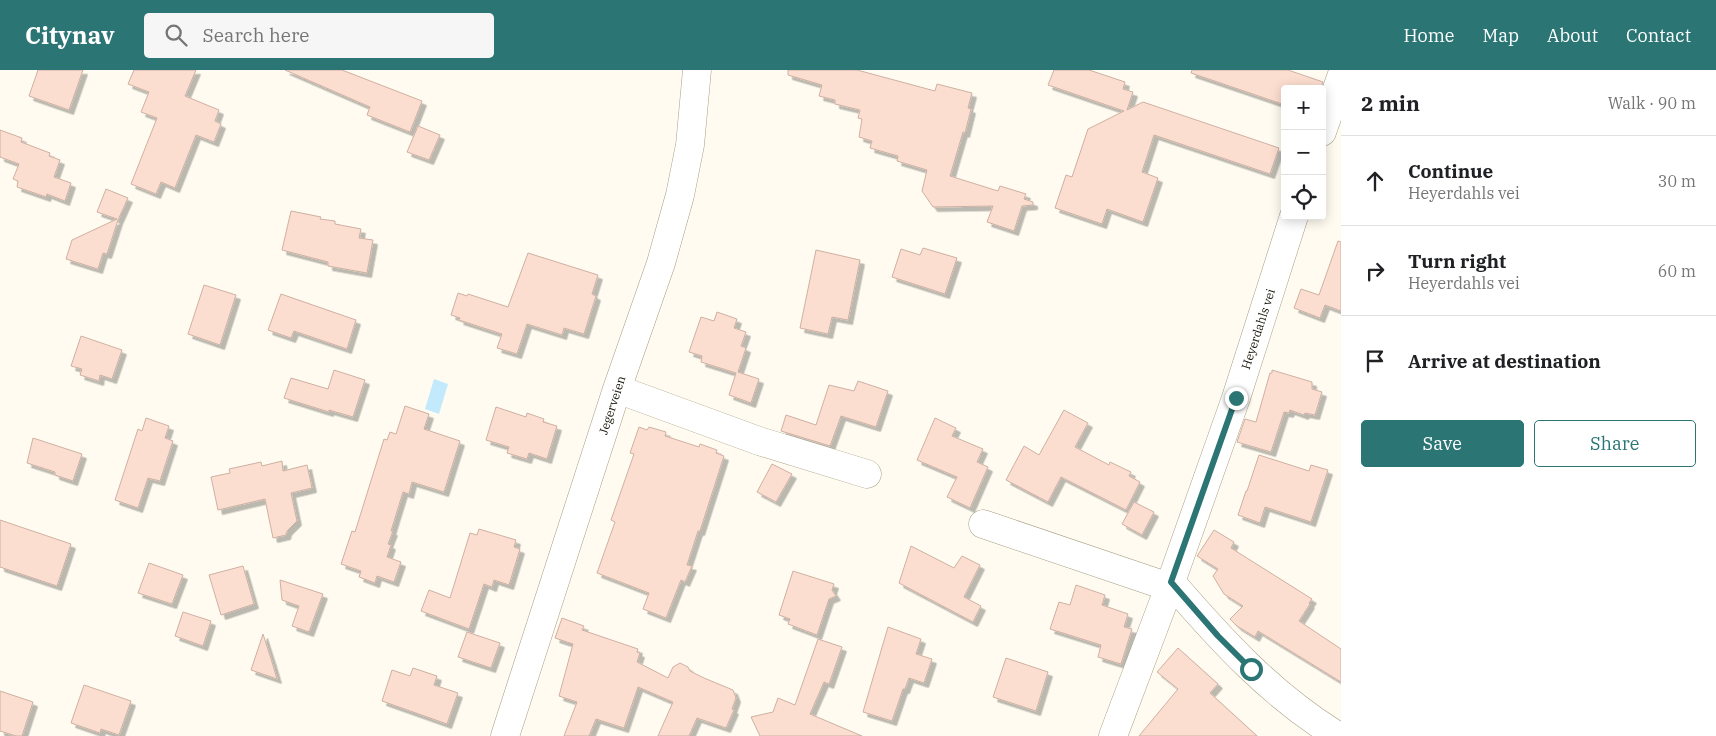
<!DOCTYPE html>
<meta charset="utf-8">
<style>
body{margin:0;font-family:"IBM Plex Serif",serif;background:#f6f6f6;color:#202124}
.controls{position:absolute;right:15px;top:15px;display:grid;overflow:hidden;border-radius:5px;box-shadow:0 2px 12px #0003}
.controls button{width:45px;height:45px;display:grid;place-items:center;padding:0;border:0;border-bottom:1px solid #e0e0e0;background:#fff;color:#202124;font:25px sans-serif}
.stop{position:absolute;width:15px;height:15px;margin:-11px;border:4px solid #2b7574;border-radius:50%;background:#fff}
.stop.end{background:#2b7574;border-color:#fff;box-shadow:0 1px 5px #0008}
.list{margin:0;padding:0;list-style:none}
h2{display:flex;justify-content:space-between;align-items:center;height:65px;margin:0;padding:0 20px;font-size:21px}
h2 small{font-size:16px;font-weight:400;color:#757577}
.list li{display:grid;grid-template-columns:32px 1fr auto;gap:15px;align-items:center;box-sizing:border-box;height:90px;padding:0 20px;border-top:1px solid #e0e0e0}
.list b{display:block;font-size:19px;white-space:nowrap}
.list p{margin:0;font-size:16px;white-space:nowrap;color:#757577}
.list em{font-size:16px;font-style:normal;color:#757577}
.actions{display:flex;gap:10px;padding:15px 20px}
.actions a{flex:1;padding:11px 0;border:1px solid #2b7574;border-radius:5px;text-align:center;font-size:18px;color:#2b7574}
.actions .main{background:#2b7574;color:#fff}
.icon{flex:none;width:28px;height:28px;fill:none;stroke:currentColor;stroke-width:2;stroke-linecap:round;stroke-linejoin:round}
.map{position:relative;flex:none;width:1341px;height:666px;overflow:hidden}
header{display:flex;align-items:center;gap:30px;box-sizing:border-box;height:70px;padding:0 25px;background:#2b7574;color:#fff}
header strong{font-size:24px}
nav{display:flex;gap:28px;margin-inline-start:auto;font-size:18px}
.search{width:350px;height:45px;background:#f6f6f6;display:flex;align-items:center;gap:12px;box-sizing:border-box;padding:0 18px;border-radius:5px;color:#757577;font-size:19px}
main{display:flex}
aside{flex:1;background:#fff}
.map>svg:first-child{display:block}
</style>
<header>
<strong>Citynav</strong>
<div class="search"><svg class="icon" aria-label="search" viewBox="0 0 24 24"><circle cx="10" cy="10" r="6"/><path d="M15 15l6 6"/></svg>Search here</div>
<nav><a>Home</a><a>Map</a><a>About</a><a>Contact</a></nav>
</header>
<main>
<div class="map">
<svg width="1341" height="666" viewBox="0 0 1341 666">
<defs>
<filter id="shadow"><feDropShadow dx="4.5" dy="4.5" stdDeviation="0" flood-color="#0004"/></filter>
</defs>
<rect width="100%" height="100%" fill="#fffbf0"/>
<path fill="#c2e9fc" d="M434,309L448,314L439,344L425,339Z"/>
<path fill="#fcded0" stroke="#ceb0a2" filter="url(#shadow)" d="M38,0H83L69,40L29,26Z
M134,0H196L185,26L219,40L215,51L221,54L214,72L196,65L175,118L161,112L156,124L131,114L157,48L141,42L149,22L128,14Z
M285,0H342L422,31L410,62L367,45L370,37Z
M788,0H857L935,21L937,14L972,23L968,38L971,39L965,63L963,62L950,106L998,121L1000,116L1026,124L1024,129L1033,132V135L1022,136L1014,161L987,152L993,136L933,137L922,121L927,100L897,91L898,86L870,78L872,71L859,67L862,49L858,48L860,40L835,34V30L819,26L822,15L788,5Z
M1054,0H1089L1125,12L1123,19L1133,22L1127,40L1143,32L1279,78L1270,104L1154,65L1142,102L1158,108L1143,152L1107,139L1102,154L1055,138L1066,105L1072,107L1088,59L1124,41L1048,15Z
M1192,0H1288L1323,12L1320,19H1285V35L1191,3Z
M418,56L440,65L429,90L407,82Z
M0,60L22,68L21,72L50,83L49,86L60,90L54,107L71,113L65,131L47,124L46,127L17,117L18,111L13,109L19,94L0,87Z
M106,119L128,128L118,150L107,184L103,183L98,199L66,189L72,170L117,149L97,142Z
M291,141L321,147L320,149L335,151V154L361,159L359,168L373,170L367,203L328,196V192L282,180Z
M1338,171L1341,172V241L1325,235L1320,248L1294,238L1301,219L1319,225Z
M923,178L957,188L945,224L892,207L901,179L920,185Z
M816,180L860,190L848,250L832,247L828,264L800,258Z
M528,183L598,205L592,224L596,226L584,264L564,258L562,265L527,254L517,284L497,278L502,264L459,250L460,248L451,245L458,223L467,226L468,224L508,237Z
M204,215L236,225L220,275L188,264Z
M281,224L356,250L347,279L294,261L291,268L268,260Z
M717,242L737,249L734,258L746,262L741,276L746,278L738,302L759,309L751,333L729,325L736,303L701,292L702,286L689,282L701,247L714,251Z
M81,266L122,280L112,309L100,305L99,311L80,305L82,299L71,296Z
M334,300L365,310L353,347L329,340V342L284,328L291,308L328,319Z
M1272,300L1312,312V319L1322,322L1315,345L1305,343L1304,345L1290,340L1289,343L1284,342L1271,382L1237,372L1245,349L1256,352L1270,303H1272Z
M858,311L888,321L876,357L841,346L830,376L781,361L786,345L816,355L829,315L854,321Z
M405,336L429,344L424,359L460,371L444,422L412,412L409,424L403,422L391,461H393L388,474L391,475L387,487L401,492L394,512L377,506L375,513L359,507L361,501L341,494L352,461L355,462L384,369L387,370L390,362L396,364Z
M496,337L526,347L527,343L544,349L543,352L557,356L547,389L529,383L527,389L507,383L509,377L486,370Z
M1064,340L1088,353L1075,377L1109,395L1110,392L1131,402L1129,406L1140,412L1126,440L1061,407L1048,432L1006,410L1024,376L1039,385Z
M146,348L169,356L165,368L173,371L160,411L148,408L138,438L115,430L138,359L142,361Z
M935,348L956,358L952,366L983,379L977,392L988,397L970,438L947,427L957,407L917,390Z
M639,357L647,360L649,357L666,362L665,366L699,377L700,374L717,380L716,383L724,386L700,461H698L687,495L692,496L685,512L681,510L666,548L643,539L649,523L597,503L615,452L611,450L634,384L630,383Z
M33,368L82,384L73,411L55,405V402L27,393Z
M1259,385L1309,401L1311,395L1328,400L1311,452L1265,437L1260,453L1238,445L1246,421H1247Z
M282,391L283,401L307,395L312,418L291,423L297,451L287,461L286,465L273,468L265,429L218,440L211,407L230,403L229,399L261,392L262,396Z
M772,394L792,404L776,432L757,422Z
M1134,432L1154,442L1142,465L1122,454Z
M0,450L71,474L57,516L0,497Z
M479,459L516,470L514,477L520,479L509,515L494,510L492,517L484,514L469,559L421,541L429,520L450,528L470,463L477,465Z
M1214,460L1234,472L1231,478L1312,529L1309,533L1310,534L1299,551L1341,579V612L1258,561L1255,567L1237,556L1230,549L1243,536L1224,524L1213,506L1218,499L1197,486Z
M911,476L954,498L962,486L980,495L964,527L981,536L973,552L899,513Z
M149,493L183,505L172,534L138,523Z
M243,496L254,534L221,545L209,505Z
M793,501L834,514L832,520L836,526L829,529L817,565L788,554L790,549L779,545Z
M280,510L323,524L309,562L292,556L299,536L282,530Z
M1076,515L1105,525L1102,535L1128,544L1124,557L1132,559L1121,594L1098,587L1101,575L1050,559L1059,532L1070,535Z
M183,542L211,551L203,576L175,566Z
M562,548L584,556L582,560L638,579L637,582L640,583L637,592L668,608L673,597L680,593L688,597L690,601L704,608L733,620L736,628L732,639L734,640L726,658L697,648L689,666H658L673,632L638,617L624,658L596,649L589,666H564L577,632L559,626L573,574L555,568Z
M888,557L921,569L916,584L932,589L924,613L909,608L905,619H903L892,651L863,642Z
M467,562L500,573L491,598L458,587Z
M263,564L272,592L277,609L251,600Z
M818,569L842,577L829,614L824,612L810,644L862,666H760L751,647L773,642L778,628L795,635Z
M1178,578L1218,614L1210,623L1257,666H1139L1178,619L1157,602Z
M1006,588L1048,602L1036,641L993,627Z
M413,598L437,606L434,615L458,623L447,654L382,631L392,600L410,606Z
M84,615L131,631L119,665L101,659L100,663L71,653Z
M0,621L33,632L22,666H16L0,661Z"/>
<g fill="none" stroke-linecap="round" stroke-linejoin="round">
<defs>
<path id="minor" d="M1322,62L1341,7
M617,319L759,371L867,404
M983,454L1169,517
M1171,512C1221,570 1272,626 1338,666
M505,666L617,319L661,193L680,125L690,75L697,0
M1113,666L1171,512L1236,328L1294,146"/>
</defs>
<use href="#minor" stroke="#a79e83" stroke-width="29"/>
<use href="#minor" stroke="#fff" stroke-width="28"/>
</g>
<g fill="none" stroke-linecap="round" stroke-linejoin="round">
<path stroke="#2b7574" stroke-width="6" d="M1236,328L1171,512L1218,566L1251,599"/>
</g>
<g text-anchor="middle" dominant-baseline="central" stroke-width="4" stroke-linejoin="round" paint-order="stroke">
<g font-size="12" fill="#19160b" stroke="#fff">
<text transform="translate(1258 259) rotate(-72)">Heyerdahls vei</text>
<text transform="translate(612 335) rotate(-72)">Jegerveien</text>
</g>
</g>
</svg>
<div class="controls">
<button>+</button>
<button>−</button>
<button><svg class="icon" aria-label="locate" viewBox="0 0 24 24"><circle cx="12" cy="12" r="6"/><path d="M12 2v4M12 18v4M2 12h4M18 12h4"/></svg></button>
</div>
<div class="stop" style="left:1251px;top:599px"></div>
<div class="stop end" style="left:1236px;top:328px"></div>
</div>
<aside>
<h2>2 min<small>Walk · 90 m</small></h2>
<ul class="list">
<li><svg class="icon" aria-label="ahead" viewBox="0 0 24 24"><path d="M12 20V5M6 11l6-6 6 6"/></svg><div><b>Continue</b><p>Heyerdahls vei</p></div><em>30 m</em></li>
<li><svg class="icon" aria-label="right" viewBox="0 0 24 24"><path d="M7 20v-9h11M14 6l5 5-5 5"/></svg><div><b>Turn right</b><p>Heyerdahls vei</p></div><em>60 m</em></li>
<li><svg class="icon" aria-label="arrive" viewBox="0 0 24 24"><path d="M6 21V4h12l-3 4 3 4H6"/></svg><div><b>Arrive at destination</b></div></li>
</ul>
<div class="actions"><a class="main">Save</a><a>Share</a></div>
</aside>
</main>
